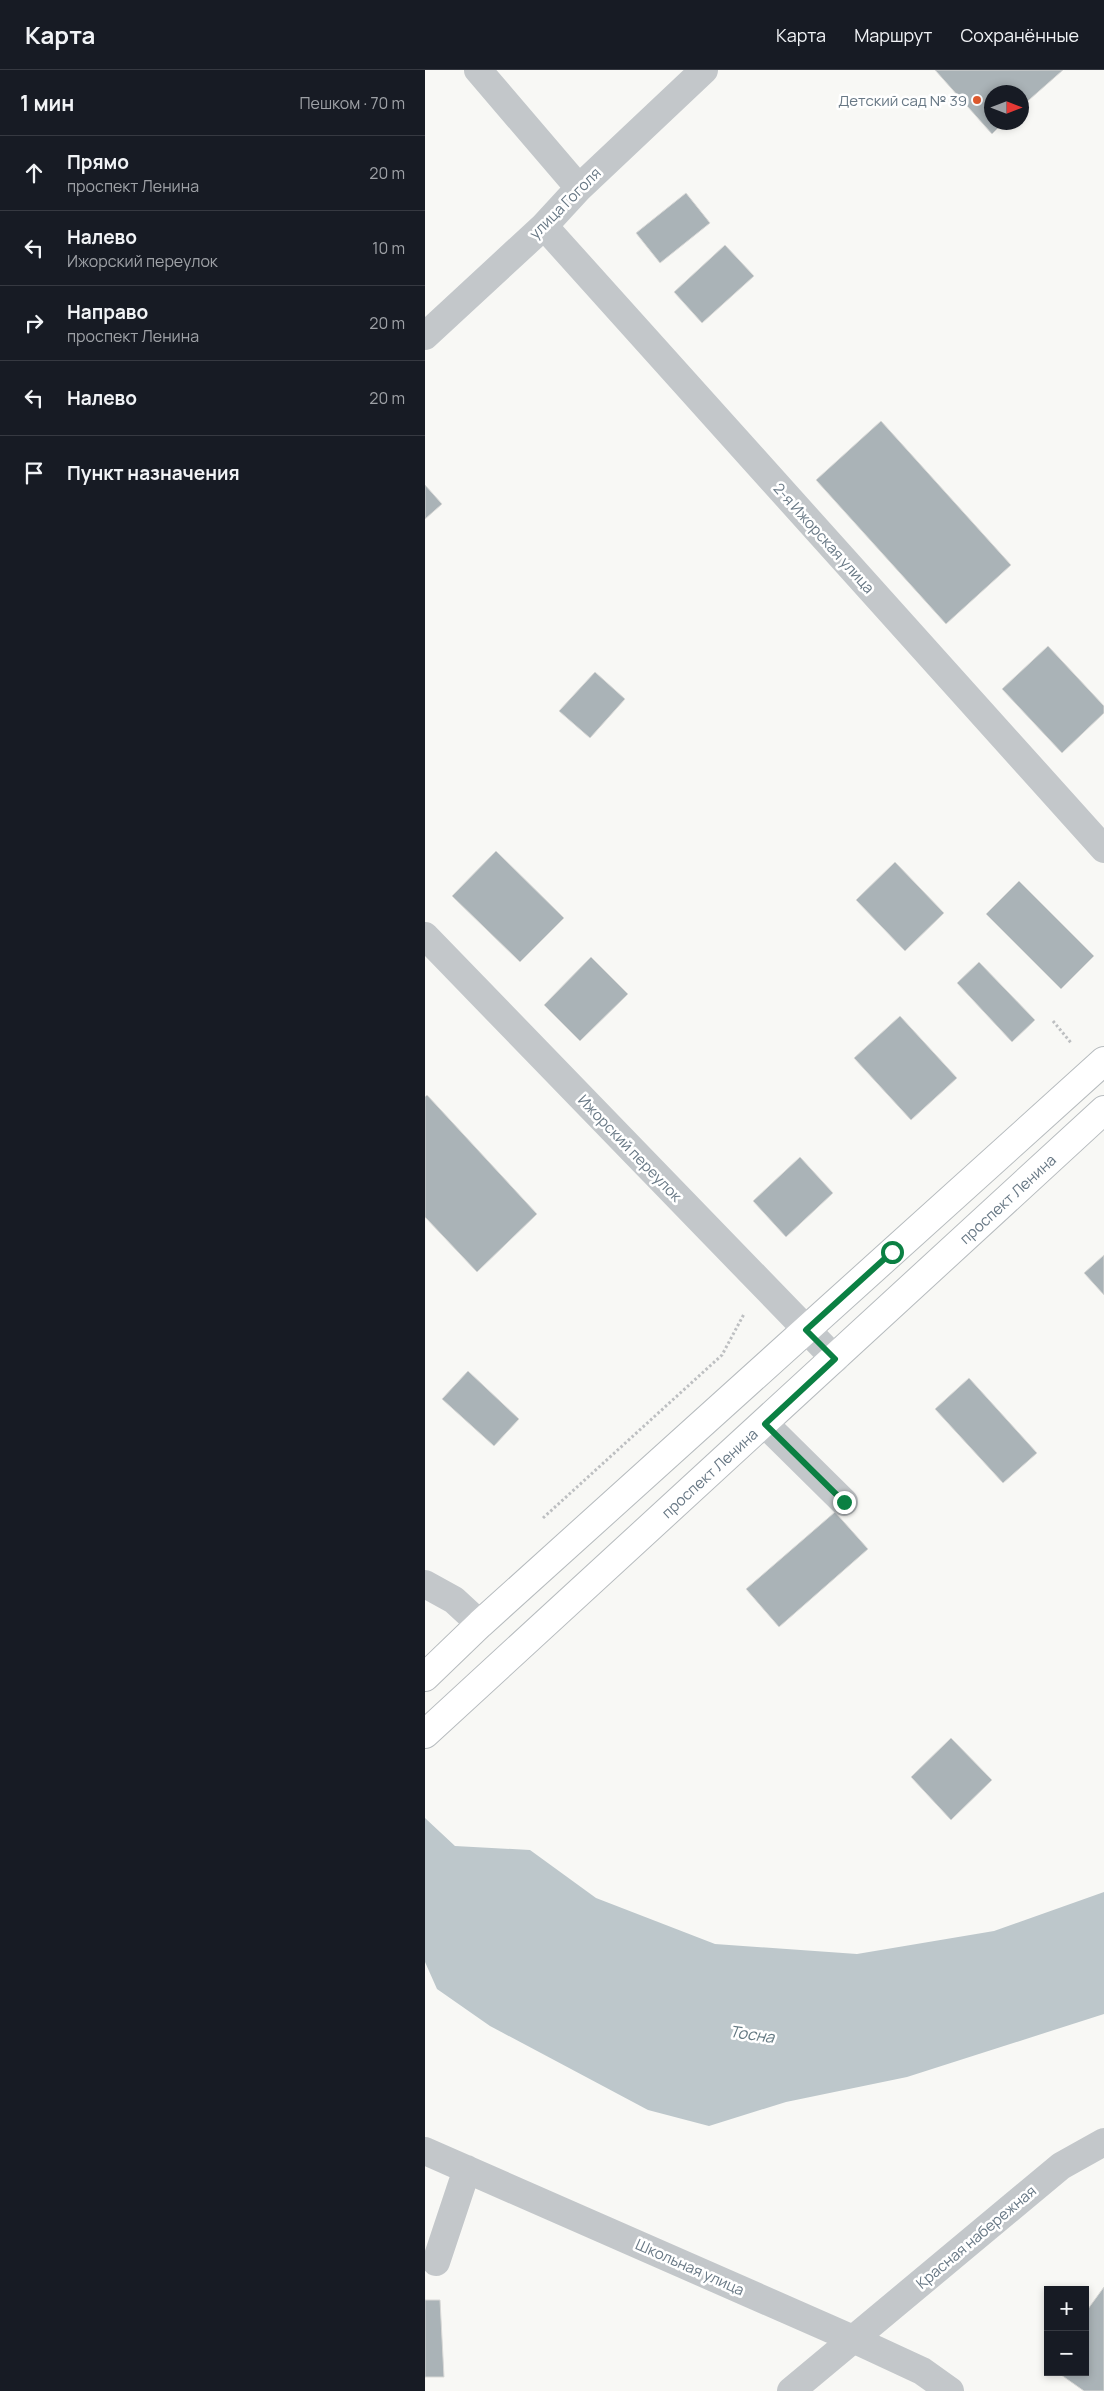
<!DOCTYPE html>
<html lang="ru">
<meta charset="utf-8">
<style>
body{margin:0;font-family:Manrope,sans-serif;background:#242831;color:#f1f3f6}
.controls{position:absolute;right:15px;bottom:15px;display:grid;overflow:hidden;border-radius:0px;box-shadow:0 2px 8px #0003}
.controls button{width:45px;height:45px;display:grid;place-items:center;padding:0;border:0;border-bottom:1px solid #363941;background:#171b24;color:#f1f3f6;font:25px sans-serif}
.compass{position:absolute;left:559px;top:15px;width:45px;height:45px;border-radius:50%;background:#171b24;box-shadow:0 2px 8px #0003;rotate:90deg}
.stop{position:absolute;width:15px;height:15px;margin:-11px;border:4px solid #0b8043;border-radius:50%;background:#fff}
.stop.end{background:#0b8043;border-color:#fff;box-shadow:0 1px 5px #0008}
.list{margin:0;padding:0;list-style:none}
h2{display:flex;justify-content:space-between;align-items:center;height:65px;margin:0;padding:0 20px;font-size:21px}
h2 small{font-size:16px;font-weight:400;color:#9ea1a6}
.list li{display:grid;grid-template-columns:32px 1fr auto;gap:15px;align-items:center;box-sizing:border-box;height:75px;padding:0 20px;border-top:1px solid #363941}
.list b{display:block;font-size:19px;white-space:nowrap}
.list p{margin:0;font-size:16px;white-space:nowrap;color:#9ea1a6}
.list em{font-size:16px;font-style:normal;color:#9ea1a6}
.icon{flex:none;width:28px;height:28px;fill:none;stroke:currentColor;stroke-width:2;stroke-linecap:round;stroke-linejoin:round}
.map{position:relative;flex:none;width:679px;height:2321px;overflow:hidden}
header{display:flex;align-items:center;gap:30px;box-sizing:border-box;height:70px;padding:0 25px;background:#171b24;border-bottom:1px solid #363941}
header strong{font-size:24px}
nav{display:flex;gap:28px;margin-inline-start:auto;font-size:18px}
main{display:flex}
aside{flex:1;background:#171b24}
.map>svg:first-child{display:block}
</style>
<header>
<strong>Карта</strong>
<nav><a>Карта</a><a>Маршрут</a><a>Сохранённые</a></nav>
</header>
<main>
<aside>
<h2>1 мин<small>Пешком · 70 m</small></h2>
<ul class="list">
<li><svg class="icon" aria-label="ahead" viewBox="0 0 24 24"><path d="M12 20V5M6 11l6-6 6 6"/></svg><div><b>Прямо</b><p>проспект Ленина</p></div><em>20 m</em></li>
<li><svg class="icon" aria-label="left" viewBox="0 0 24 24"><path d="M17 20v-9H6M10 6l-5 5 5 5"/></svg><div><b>Налево</b><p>Ижорский переулок</p></div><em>10 m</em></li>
<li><svg class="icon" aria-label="right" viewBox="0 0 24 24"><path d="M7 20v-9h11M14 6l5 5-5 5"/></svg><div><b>Направо</b><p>проспект Ленина</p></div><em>20 m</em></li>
<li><svg class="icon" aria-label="left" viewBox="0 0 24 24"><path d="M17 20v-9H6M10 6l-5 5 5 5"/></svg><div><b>Налево</b></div><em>20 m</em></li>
<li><svg class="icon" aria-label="arrive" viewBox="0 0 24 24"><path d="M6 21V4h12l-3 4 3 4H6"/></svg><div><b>Пункт назначения</b></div></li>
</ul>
</aside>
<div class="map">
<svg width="679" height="2321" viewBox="0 0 679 2321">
<rect width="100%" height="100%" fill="#f8f8f5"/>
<path fill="#bdc7cb" d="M0,1748L30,1776L105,1780L171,1828L290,1874L432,1884L569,1861L679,1822V1944L482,2007L361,2032L284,2056L223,2040L65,1956L12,1919L0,1892Z"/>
<path fill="#aab3b7" stroke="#d9d9d7" d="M510,0H638L596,37V22H566V52H579L567,64Z
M261,123L285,153L235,193L211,163Z
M300,175L329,206L277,253L249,222Z
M456,351L586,495L521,554L391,410Z
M0,415L17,434L0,449Z
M623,576L679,636V643L637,683L577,619Z
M170,602L200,629L165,668L134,641Z
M71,781L139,848L95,892L27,826Z
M470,792L519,843L480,881L431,830Z
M594,811L669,886L636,919L561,844Z
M166,887L203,924L155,971L119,935Z
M554,892L610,950L587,972L532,913Z
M475,946L532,1008L486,1050L429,988Z
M2,1025L112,1144L52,1202L0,1147V1027Z
M375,1087L408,1123L361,1167L328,1131Z
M679,1185V1225L659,1203Z
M43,1301L94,1349L69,1376L17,1329Z
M544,1308L612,1383L578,1413L510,1339Z
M410,1442L443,1479L354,1557L321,1519Z
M526,1668L567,1710L526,1750L486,1707Z
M679,2217V2321H659L632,2302H660V2243Z
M0,2230H15L19,2307H0Z"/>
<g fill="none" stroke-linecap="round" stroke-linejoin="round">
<defs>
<g id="major">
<path d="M0,1607L55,1554L679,991"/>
<path id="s1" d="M0,1664L679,1040"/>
</g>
</defs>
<use href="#major" stroke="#b6bbbe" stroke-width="30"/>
<path stroke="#bdbfc1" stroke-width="3" stroke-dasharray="2.5 2.5" stroke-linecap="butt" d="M628,951L647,974
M118,1448L297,1285L319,1244"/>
<path stroke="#c3c7ca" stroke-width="28" d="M53,0L154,118
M119,156L679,779
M0,266L119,156L154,118L279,0
M0,866L410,1289
M340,1354L419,1432
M0,1514L29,1530L55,1554
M0,2081L428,2269L497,2301L525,2321
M11,2192L42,2099
M366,2321L636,2096L679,2072"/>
<use href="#major" stroke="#fff" stroke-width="28"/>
</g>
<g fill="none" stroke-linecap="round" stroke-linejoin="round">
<path stroke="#0b8043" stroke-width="6" d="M419,1432L340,1354L410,1289L381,1260L467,1182"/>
</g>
<circle fill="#df5a2e" stroke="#fff" stroke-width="2" cx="552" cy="30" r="5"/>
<g text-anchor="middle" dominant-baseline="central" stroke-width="5" stroke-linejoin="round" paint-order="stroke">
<g font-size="15" fill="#687885" stroke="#fff" text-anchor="end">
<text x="542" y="30">Детский сад № 39</text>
</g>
<g font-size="15" fill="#687885" stroke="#fff">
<text transform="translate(140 133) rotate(-45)">улица Гоголя</text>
<text transform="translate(399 468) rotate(48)">2-я Ижорская улица</text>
<text transform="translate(205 1078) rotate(46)">Ижорский переулок</text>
<text stroke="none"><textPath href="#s1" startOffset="791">проспект Ленина</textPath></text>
<text stroke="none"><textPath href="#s1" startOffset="386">проспект Ленина</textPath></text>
<text transform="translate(551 2167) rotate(-40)">Красная набережная</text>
<text transform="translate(265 2197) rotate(24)">Школьная улица</text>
</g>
<g font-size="16" font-style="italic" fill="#637881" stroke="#fff">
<text transform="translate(327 1964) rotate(8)">Тосна</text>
</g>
</g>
</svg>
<div class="controls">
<button>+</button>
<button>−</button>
</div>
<svg class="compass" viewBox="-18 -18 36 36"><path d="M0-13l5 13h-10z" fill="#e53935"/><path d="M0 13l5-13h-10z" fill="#9ea1a6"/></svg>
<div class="stop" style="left:467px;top:1182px"></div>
<div class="stop end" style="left:419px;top:1432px"></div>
</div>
</main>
